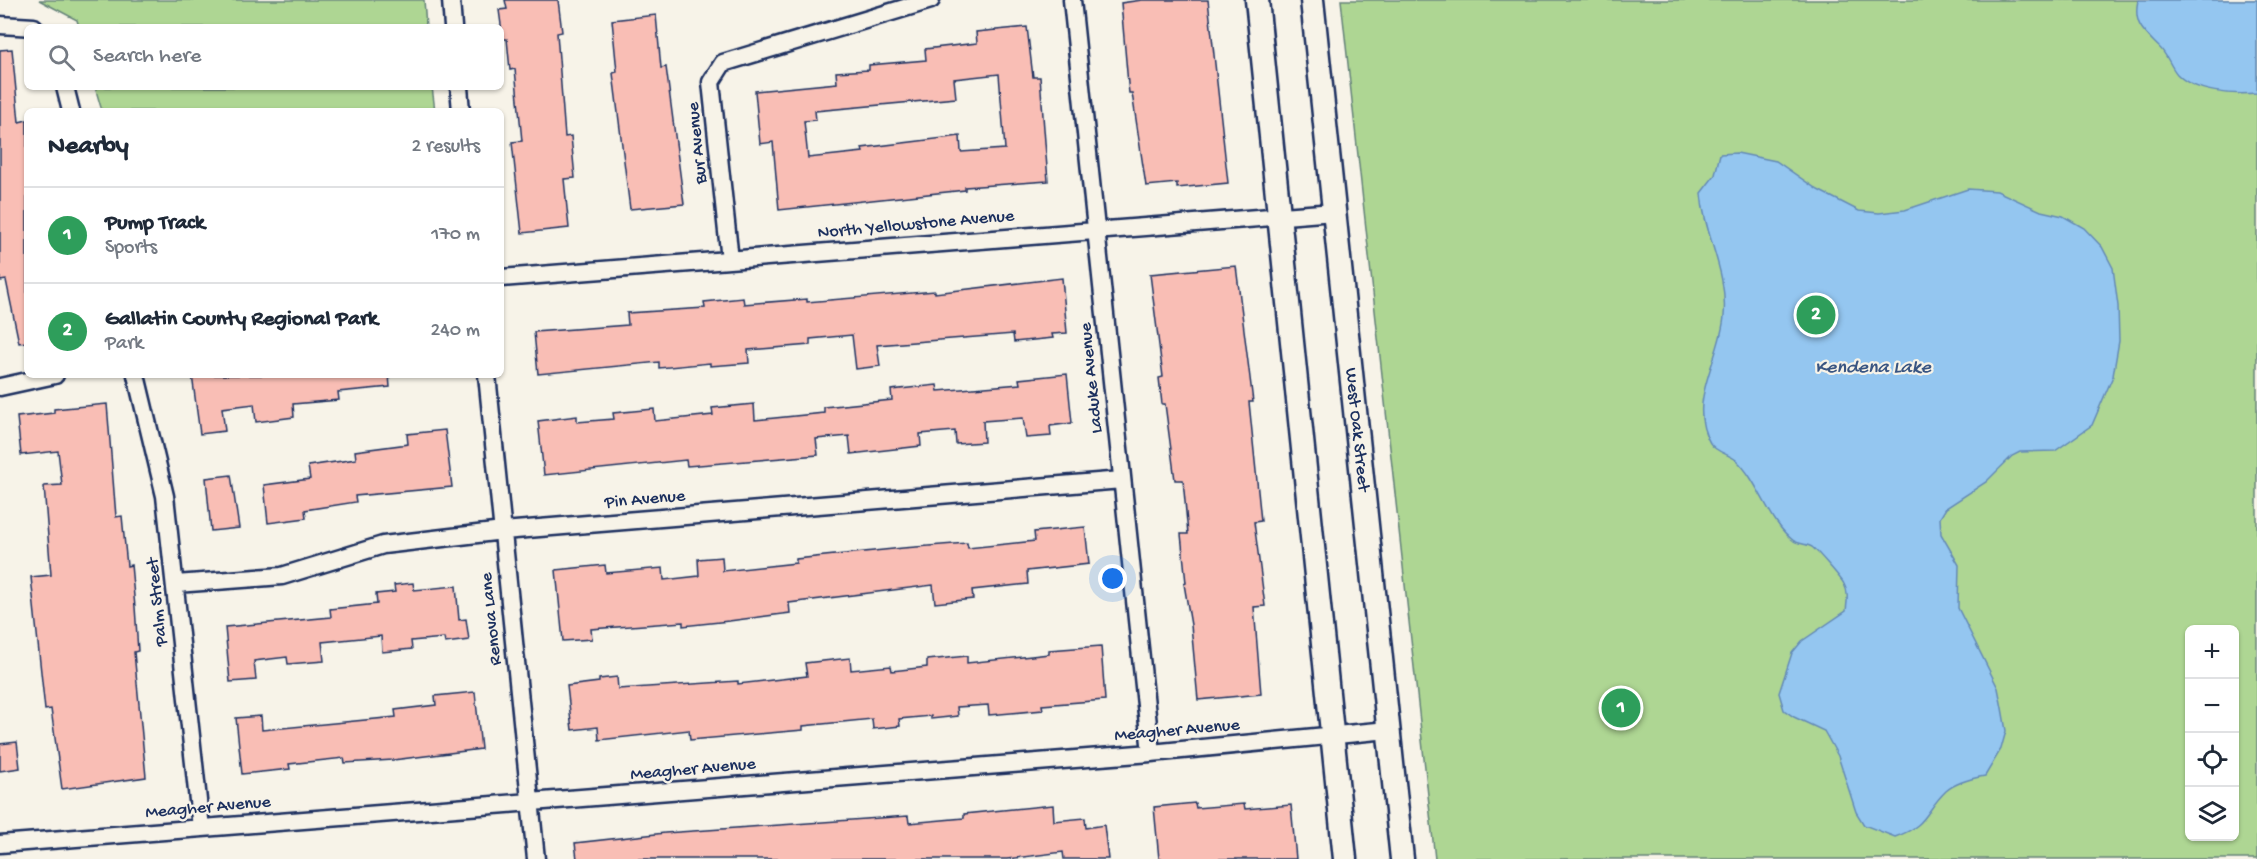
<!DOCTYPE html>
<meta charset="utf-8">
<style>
body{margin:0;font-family:"Gochi Hand",sans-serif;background:#f2f2f3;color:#1f2937}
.controls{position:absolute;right:18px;bottom:18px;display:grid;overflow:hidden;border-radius:9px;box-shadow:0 2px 4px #0004}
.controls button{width:54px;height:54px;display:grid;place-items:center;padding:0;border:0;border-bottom:2px solid #e0e1e3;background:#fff;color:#1f2937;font:30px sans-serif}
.you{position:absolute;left:1113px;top:579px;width:21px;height:21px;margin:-15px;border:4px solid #fff;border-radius:50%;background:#1a73e8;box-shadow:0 0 0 9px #1a73e833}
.badge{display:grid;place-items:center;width:39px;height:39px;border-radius:50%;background:#1a73e8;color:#fff;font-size:20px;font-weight:700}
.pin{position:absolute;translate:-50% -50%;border:3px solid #fff;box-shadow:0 2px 6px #0006}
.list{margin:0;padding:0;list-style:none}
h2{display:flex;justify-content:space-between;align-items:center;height:78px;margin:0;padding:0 24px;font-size:26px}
h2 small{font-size:20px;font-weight:400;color:#747a83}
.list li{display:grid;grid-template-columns:39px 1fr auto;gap:18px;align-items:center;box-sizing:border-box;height:96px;padding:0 24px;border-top:2px solid #e0e1e3}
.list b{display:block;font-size:22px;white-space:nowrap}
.list p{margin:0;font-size:20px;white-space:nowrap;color:#747a83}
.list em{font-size:20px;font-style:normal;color:#747a83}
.icon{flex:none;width:33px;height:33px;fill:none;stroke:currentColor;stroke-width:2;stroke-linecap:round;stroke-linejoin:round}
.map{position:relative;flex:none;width:2257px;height:859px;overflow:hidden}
.search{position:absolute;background:#fff;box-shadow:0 2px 4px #0004;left:24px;top:24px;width:480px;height:66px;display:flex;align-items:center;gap:15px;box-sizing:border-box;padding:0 21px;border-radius:9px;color:#747a83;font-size:22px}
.panel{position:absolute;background:#fff;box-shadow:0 2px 4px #0004;left:24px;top:108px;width:480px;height:270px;border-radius:9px}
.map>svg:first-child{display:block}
</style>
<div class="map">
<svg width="2257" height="859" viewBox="0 0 2257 859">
<rect width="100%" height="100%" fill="#f7f3e8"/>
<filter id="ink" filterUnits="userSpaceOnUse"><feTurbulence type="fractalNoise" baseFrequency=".0167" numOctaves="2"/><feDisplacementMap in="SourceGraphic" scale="12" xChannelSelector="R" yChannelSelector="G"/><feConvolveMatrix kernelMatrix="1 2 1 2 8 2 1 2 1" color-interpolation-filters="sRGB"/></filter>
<g filter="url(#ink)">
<path fill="#aed693" stroke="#648278" stroke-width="1.5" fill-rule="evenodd" d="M39,0H424L426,27H79L77,20Z
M1341,0H2257V859H1435ZM2190,630H2234V836H2190Z
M95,87H432L435,111H102Z"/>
<path fill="#94c6f0" stroke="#648ab6" stroke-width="1.5" d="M2138,0H2257V93C2233,95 2195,93 2177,74C2170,66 2167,54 2159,47C2143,31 2133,24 2138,0Z
M1737,153L1776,161L1818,190L1859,211L1879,213L1905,210L1968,189L1997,191L2041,211L2063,216L2084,228L2102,247L2113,268L2118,306L2119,341L2113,376L2092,425L2055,451L2020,452L2012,456L1986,482L1946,508L1940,518L1941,534L1959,565L1958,608L1998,688L2002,708L2006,731L2001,749L1985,776C1974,778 1955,783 1946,791C1924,812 1929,825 1895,837L1864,825L1856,812L1838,756L1824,731L1794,717L1784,710L1779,693L1792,653L1802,641L1846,611C1847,602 1849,593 1844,584C1841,578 1817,551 1812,547C1807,544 1799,544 1794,541C1769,523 1759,481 1736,460C1729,454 1715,452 1710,443C1686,402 1721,358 1724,316C1728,270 1704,236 1701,193L1715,175L1720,154Z"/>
<path fill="#f9beb5" stroke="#1b2f5e" stroke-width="1.5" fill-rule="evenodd" d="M505,0H558L562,32L557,33L565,137L571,136L575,178L564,179L569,228L522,233L512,142L522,141L515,69L510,70L507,39H503L499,10L507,9Z
M1142,0H1208L1228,183L1177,188V183L1146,186L1132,93H1129L1128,84L1121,3Z
M656,15L661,68L666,67L684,204L630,209L613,73L617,72L612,20Z
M1027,27L1033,77H1040L1048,181L965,187V190L779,210L773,142L760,144L755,91L837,83L836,72L869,70V65L926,60L925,49L977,43L976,32ZM999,74L1005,149L961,152L960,136L862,148L863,152L808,158L804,121L816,120L815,111L956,98L954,79Z
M12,49L19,122L27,120V342L19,343L6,280L0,281V50Z
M1236,266L1253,402H1249L1261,521L1254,522L1265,606L1254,607L1261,694L1198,700L1191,625L1184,584L1186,583L1181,534H1188L1183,480H1175L1165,404H1162L1159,378L1163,377L1150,274Z
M1062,278L1067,333L1052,334L1053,338L1014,342L1013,334L877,345L880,366L856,369L852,335L810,339V345L748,350L749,363L710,366V363L659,368V362L538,374L534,332L628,325L627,313L705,308L704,302L743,298L744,304L807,299V302L935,291V293Z
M1067,374L1072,423L1050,426L1051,436L1026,438L1023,418L983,421L984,442L956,444L955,431L920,434L921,446L851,454L849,436L816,439L818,455L687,466L686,460L544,475L538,421L577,416V422L614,419L613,413L654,409L655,421L713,415L712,408L754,404L755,420L824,413V407L892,400L891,390L937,385L938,391L1020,384L1019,379Z
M192,375H389L390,387L338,392L339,400L293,404L294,417L256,422L254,404L222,408L225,431L200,434Z
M107,404L116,517L122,516L127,566L131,565L135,607L138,651L134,652L146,777L62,789L51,709L45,710L31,577L51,575L44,486L62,485L58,451L21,455L17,417L54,413V409Z
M445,430L452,487L355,496L356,502L305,510L306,518L268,523L264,485L310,479L308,466L356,459L355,451L408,444L407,434Z
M231,475L239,528L211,531L206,478Z
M1085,527L1089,564L1027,571L1028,584L972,590L973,599L935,603L933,585L789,603L790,613L729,621L683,626V622L591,629L592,639L563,641L556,570L605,565L606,573L663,568L664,580L699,576L698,559L722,557L723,571L796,563V559L903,548L967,543L968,548L1035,541L1034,532Z
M413,583L414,590L456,586L459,620L466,619L469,640L445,643L444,638L411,641L412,649L382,652L381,636L322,642L324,661L288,664L287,657L254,661L256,680L230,682L225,627L331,617L330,609L377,604L376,594L395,592L394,585Z
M1101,646L1105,700L1042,705L1043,710L989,715L988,705L957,707L958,716L931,719V716L899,719L900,726L873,729L872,719L803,726V730L690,740L689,730L599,740L598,727L572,730L567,686L599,682V679L617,677L618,689L738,681V684L807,676L805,663L850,658L851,670L891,666L892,671L927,667V660L967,656V663L1049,654V650Z
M475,692L481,749L393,760L345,763L344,758L289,764L290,769L242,774L236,718L261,716L262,730L396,717L395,710L436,705L435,696Z
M17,742L20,768L0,771V744Z
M1195,803L1196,808L1244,804L1245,809L1291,805L1296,859H1159L1154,807Z
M1053,805L1054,821L1085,818L1086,828L1104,825L1108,859H1064L1063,852L1007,859H577L575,843L665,833L908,816L909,823L964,818V814Z"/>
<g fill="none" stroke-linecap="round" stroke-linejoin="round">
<defs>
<path id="street" d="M451,0L453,27
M1072,0L1151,753
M0,25L34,27
M65,87L71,111
M459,87L461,111
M730,260L711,82L723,63L931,0
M501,278L1334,212
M136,375L165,496L201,828
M487,375L536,859
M0,387L55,375
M176,584L282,576L383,545L503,531L1122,480
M0,844L1151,753L1388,730"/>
<g id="secondary">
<path d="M1257,0L1345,859"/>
<path id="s1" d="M1312,0L1402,859"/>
</g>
</defs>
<use href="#street" stroke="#1b2f5e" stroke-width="21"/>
<use href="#secondary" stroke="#1b2f5e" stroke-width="27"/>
<use href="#street" stroke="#f7f3e8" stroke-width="16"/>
<use href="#secondary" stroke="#f7f3e8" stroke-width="22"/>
</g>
</g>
<g text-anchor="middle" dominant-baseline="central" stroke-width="4.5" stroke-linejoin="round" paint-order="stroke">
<g font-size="18" fill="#1b2f5e" stroke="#f7f3e8">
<text transform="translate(698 143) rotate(-96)">Bur Avenue</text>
<text transform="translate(916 225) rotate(-5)">North Yellowstone Avenue</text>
<text transform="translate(1092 378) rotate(-96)">Laduke Avenue</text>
<text stroke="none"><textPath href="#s1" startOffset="432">West Oak Street</textPath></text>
<text transform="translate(645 500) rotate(-5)">Pin Avenue</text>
<text transform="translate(158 602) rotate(-96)">Palm Street</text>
<text transform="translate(492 619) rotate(-96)">Renova Lane</text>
<text transform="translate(1177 731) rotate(-5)">Meagher Avenue</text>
<text transform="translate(693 770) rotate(-5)">Meagher Avenue</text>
<text transform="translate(208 808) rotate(-5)">Meagher Avenue</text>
</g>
<g font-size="20" font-style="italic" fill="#395582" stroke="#f7f3e8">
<text x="1873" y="368">Kendena Lake</text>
</g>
</g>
</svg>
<div class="controls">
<button>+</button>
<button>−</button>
<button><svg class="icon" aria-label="locate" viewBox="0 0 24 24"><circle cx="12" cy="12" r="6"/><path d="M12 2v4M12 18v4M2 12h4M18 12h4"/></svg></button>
<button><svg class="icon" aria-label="layers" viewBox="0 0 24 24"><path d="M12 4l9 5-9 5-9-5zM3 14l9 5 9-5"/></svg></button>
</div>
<div class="you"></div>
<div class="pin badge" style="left:1621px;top:708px;background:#2e9e5b">1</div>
<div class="pin badge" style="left:1816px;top:315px;background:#2e9e5b">2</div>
<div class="search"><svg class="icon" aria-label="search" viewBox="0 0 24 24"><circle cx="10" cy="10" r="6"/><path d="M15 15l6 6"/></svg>Search here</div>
<section class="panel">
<h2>Nearby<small>2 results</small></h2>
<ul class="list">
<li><span class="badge" style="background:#2e9e5b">1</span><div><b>Pump Track</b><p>Sports</p></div><em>170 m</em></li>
<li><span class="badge" style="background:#2e9e5b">2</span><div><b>Gallatin County Regional Park</b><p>Park</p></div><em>240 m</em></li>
</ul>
</section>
</div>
